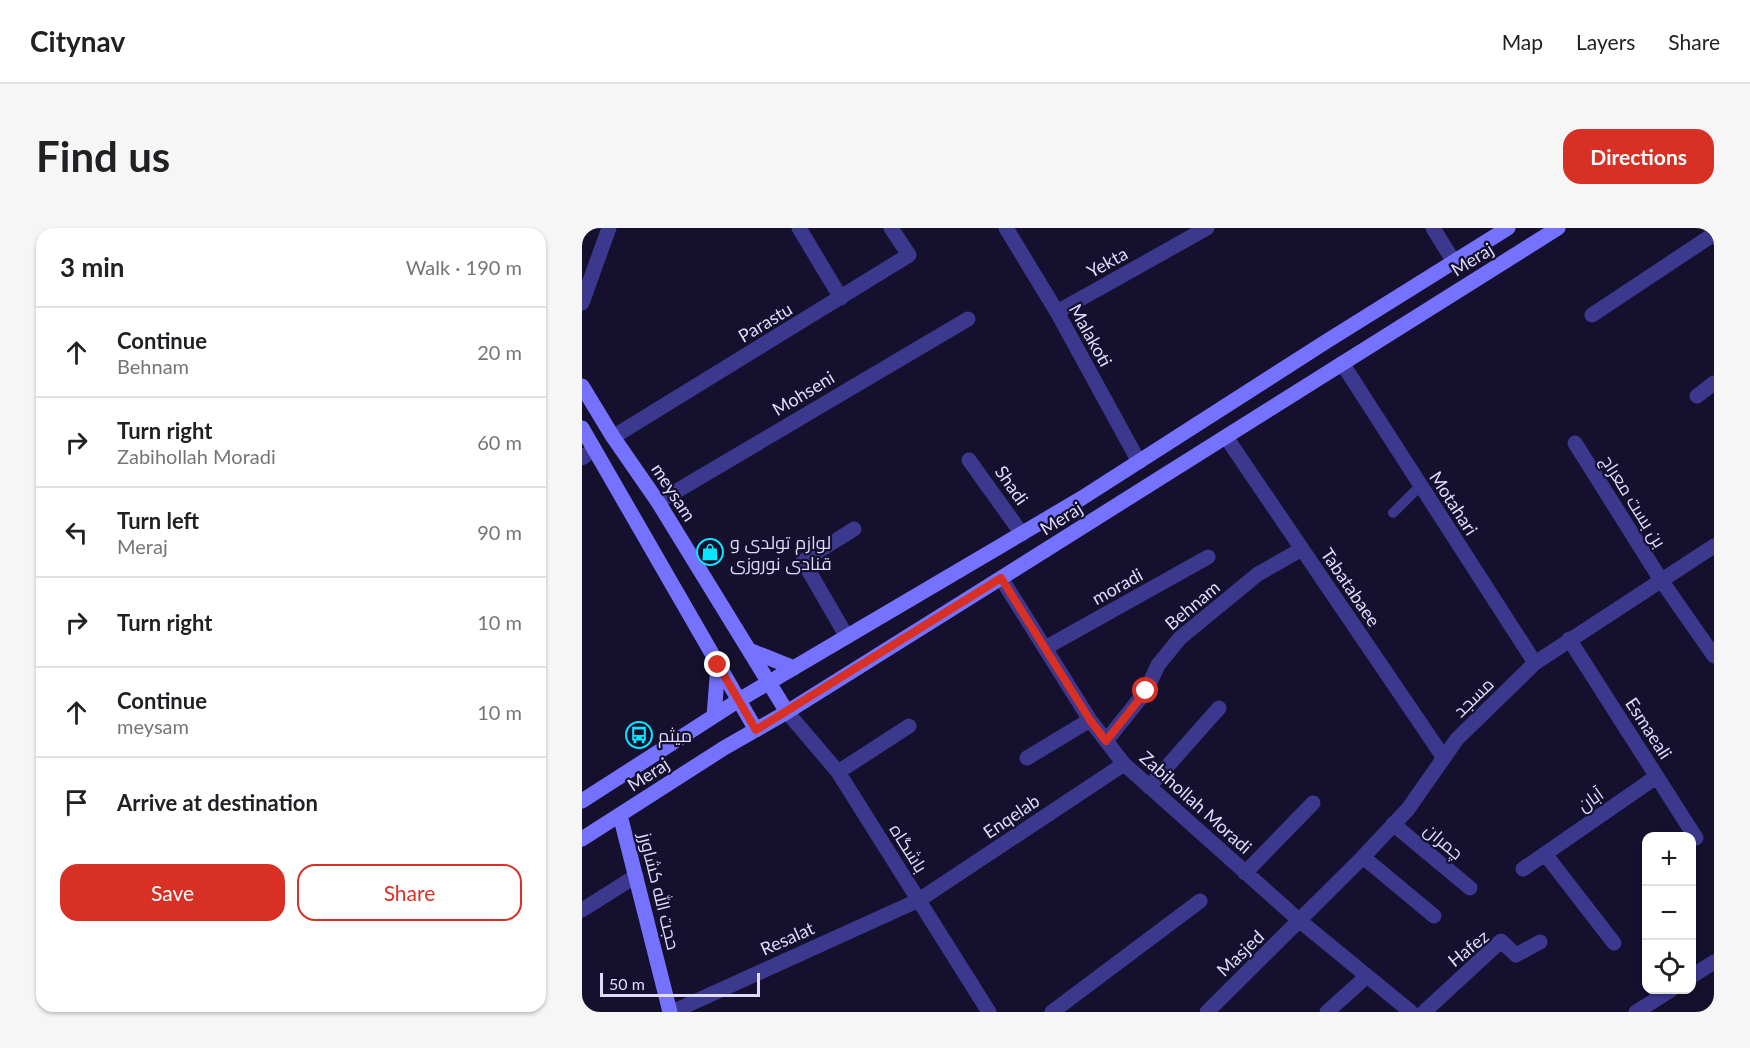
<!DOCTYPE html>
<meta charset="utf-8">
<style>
body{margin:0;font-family:Lato,Cairo,sans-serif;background:#f6f6f6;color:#202124}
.controls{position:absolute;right:18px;bottom:18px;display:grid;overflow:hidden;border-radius:12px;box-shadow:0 2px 4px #0004}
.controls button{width:54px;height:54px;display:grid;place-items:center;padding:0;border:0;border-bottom:2px solid #e0e0e0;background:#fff;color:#202124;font:30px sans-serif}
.scale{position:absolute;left:18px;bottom:15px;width:160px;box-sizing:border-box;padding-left:6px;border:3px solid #dfdbff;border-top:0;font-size:16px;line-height:21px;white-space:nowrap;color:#dfdbff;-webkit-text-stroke:4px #14102d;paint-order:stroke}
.stop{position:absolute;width:18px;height:18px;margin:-14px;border:4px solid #d93025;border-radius:50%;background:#fff}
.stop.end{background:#d93025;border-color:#fff;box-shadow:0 2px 6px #0008}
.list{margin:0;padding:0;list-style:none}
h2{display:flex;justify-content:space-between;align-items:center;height:78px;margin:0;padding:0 24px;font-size:26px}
h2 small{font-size:20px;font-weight:400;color:#757577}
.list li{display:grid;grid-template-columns:39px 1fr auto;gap:18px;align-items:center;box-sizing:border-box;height:90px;padding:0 24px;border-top:2px solid #e0e0e0}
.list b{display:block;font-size:22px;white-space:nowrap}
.list p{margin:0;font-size:20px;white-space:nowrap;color:#757577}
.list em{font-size:20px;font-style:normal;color:#757577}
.actions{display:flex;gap:12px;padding:18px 24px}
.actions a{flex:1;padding:14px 0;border:2px solid #d93025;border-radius:18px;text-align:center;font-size:21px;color:#d93025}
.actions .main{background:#d93025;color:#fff}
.icon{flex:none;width:33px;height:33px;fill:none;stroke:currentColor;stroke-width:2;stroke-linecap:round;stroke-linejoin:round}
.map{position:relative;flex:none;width:1132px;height:784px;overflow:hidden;border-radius:18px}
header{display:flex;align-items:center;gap:36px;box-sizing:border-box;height:84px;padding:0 30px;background:#fff;border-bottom:2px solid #e0e0e0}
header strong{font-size:28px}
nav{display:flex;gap:33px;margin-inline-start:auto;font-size:21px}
.intro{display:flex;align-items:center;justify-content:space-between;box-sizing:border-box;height:144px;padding:0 36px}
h1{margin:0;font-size:42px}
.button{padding:15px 27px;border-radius:18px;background:#d93025;color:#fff;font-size:21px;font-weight:700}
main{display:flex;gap:36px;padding:0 36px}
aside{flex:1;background:#fff;border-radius:18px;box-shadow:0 2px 4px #0004}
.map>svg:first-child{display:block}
</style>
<header>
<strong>Citynav</strong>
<nav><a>Map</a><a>Layers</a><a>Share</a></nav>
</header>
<div class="intro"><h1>Find us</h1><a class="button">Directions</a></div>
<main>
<aside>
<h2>3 min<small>Walk · 190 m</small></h2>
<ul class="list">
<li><svg class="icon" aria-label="ahead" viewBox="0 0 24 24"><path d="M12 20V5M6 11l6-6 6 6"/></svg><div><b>Continue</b><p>Behnam</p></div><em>20 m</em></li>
<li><svg class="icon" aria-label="right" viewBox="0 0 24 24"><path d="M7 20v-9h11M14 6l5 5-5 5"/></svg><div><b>Turn right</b><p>Zabihollah Moradi</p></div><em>60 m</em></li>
<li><svg class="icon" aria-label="left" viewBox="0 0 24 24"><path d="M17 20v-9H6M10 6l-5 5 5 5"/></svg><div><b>Turn left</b><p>Meraj</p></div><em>90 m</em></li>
<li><svg class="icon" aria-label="right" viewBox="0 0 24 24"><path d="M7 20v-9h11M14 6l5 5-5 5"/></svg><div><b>Turn right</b></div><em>10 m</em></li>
<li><svg class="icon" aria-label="ahead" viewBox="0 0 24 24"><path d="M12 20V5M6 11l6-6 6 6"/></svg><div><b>Continue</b><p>meysam</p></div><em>10 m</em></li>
<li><svg class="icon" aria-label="arrive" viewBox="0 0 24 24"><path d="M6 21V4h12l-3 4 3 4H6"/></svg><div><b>Arrive at destination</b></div></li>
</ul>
<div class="actions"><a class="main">Save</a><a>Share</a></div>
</aside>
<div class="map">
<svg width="1132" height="784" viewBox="0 0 1132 784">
<rect width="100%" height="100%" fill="#14102d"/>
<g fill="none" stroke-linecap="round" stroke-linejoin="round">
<path stroke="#3b388e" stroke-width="10" d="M811,285L838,258"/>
<path stroke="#3b388e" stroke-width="15" d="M217,0L259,70
M424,0L475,84L557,234
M851,0L872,34
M0,75L27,0
M475,84L625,0
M1010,87L1132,6
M760,135L953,435
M1115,168L1132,155
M31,209L327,27L309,0
M644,209L862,530
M993,215L1079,352L1132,428
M0,230L11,222
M387,232L440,306
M76,274L386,91
M419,350L508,492L542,536L718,693L829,784
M265,409L221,333L272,301
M987,411L1114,610
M463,420L626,329
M205,484L256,544L407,784
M524,513L564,463L576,437L598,410L676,346L720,321
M445,530L508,492
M256,544L327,498
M567,559L637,480
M811,596L888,660
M963,626L1032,715
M781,629L852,688
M941,641L1074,549
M663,645L731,575
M0,682L54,648
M1110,748L1132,734
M90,784L337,672L542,536
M470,784L618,673
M625,784L781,629L826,581L875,511L953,435L1132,318
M745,784L785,748
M842,784L919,713L934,727L958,714
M1054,784L1089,762"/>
<path stroke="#7572ff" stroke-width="15" d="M0,158L31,209L76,274L205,484
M0,200L174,502
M167,422L212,440
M132,488L136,437
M0,573L157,472L500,270L745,113L926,0
M38,587L88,784
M0,611L142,520L205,484L419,350L976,0"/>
</g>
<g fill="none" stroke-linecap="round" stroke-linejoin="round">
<path stroke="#d93025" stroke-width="8" d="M136,437L174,502L419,350L508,492L524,513L564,463"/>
</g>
<defs>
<symbol id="shop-ring" viewBox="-11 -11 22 22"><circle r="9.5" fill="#14102d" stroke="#07e7ff" stroke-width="1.5"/><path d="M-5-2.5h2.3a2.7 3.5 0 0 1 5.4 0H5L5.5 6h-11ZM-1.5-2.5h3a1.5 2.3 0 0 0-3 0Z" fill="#07e7ff"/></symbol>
<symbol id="bus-ring" viewBox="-11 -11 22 22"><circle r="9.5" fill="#14102d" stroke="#07e7ff" stroke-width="1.5"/><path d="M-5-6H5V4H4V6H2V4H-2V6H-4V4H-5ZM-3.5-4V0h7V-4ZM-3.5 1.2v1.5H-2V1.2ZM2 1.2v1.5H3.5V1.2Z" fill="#07e7ff"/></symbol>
</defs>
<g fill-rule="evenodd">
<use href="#shop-ring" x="113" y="309" width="30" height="30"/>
<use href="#bus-ring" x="42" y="492" width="30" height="30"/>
</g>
<g text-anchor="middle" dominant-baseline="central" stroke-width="4.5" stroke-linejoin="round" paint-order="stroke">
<g font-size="18" fill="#dfdbff" stroke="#14102d">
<text transform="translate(890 31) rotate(-32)">Meraj</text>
<text transform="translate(525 34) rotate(-29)">Yekta</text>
<text transform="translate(183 94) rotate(-31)">Parastu</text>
<text transform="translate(509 107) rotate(61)">Malakoti</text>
<text transform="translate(221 165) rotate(-31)">Mohseni</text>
<text transform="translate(430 257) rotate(55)">Shadi</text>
<text transform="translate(92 264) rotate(57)">meysam</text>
<text transform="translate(1052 273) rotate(58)">بن بست معراج</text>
<text transform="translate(872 275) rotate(57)">Motahari</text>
<text transform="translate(479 290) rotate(-32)">Meraj</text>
<text transform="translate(535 358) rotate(-29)">moradi</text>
<text transform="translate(769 359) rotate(56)">Tabatabaee</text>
<text transform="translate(610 377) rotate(-40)">Behnam</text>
<text transform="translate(891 469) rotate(-44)">مسجد</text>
<text transform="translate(1067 500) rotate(57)">Esmaeali</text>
<text transform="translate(66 546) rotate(-33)">Meraj</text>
<text transform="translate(1008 571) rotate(-35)">آبان</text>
<text transform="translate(614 574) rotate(42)">Zabihollah Moradi</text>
<text transform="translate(429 588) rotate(-34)">Enqelab</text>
<text transform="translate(862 613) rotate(40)">چمران</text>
<text transform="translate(327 620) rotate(58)">باشگاه</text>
<text transform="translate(78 663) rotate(76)">حجت الله کشاورز</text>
<text transform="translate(205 710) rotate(-24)">Resalat</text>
<text transform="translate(886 720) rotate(-39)">Hafez</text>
<text transform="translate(658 725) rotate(-44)">Masjed</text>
</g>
<g font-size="18" fill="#dfdbff" stroke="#14102d" text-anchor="start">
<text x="148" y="314">لوازم تولدی و<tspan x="148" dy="21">قنادی نوروزی</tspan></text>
<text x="76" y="507">میثم</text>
</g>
</g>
</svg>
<div class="controls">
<button>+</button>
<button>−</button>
<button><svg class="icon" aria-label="locate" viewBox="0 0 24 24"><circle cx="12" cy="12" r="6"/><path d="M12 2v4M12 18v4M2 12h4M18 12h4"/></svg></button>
</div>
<div class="scale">50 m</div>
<div class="stop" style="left:564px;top:463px"></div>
<div class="stop end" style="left:136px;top:437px"></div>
</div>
</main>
